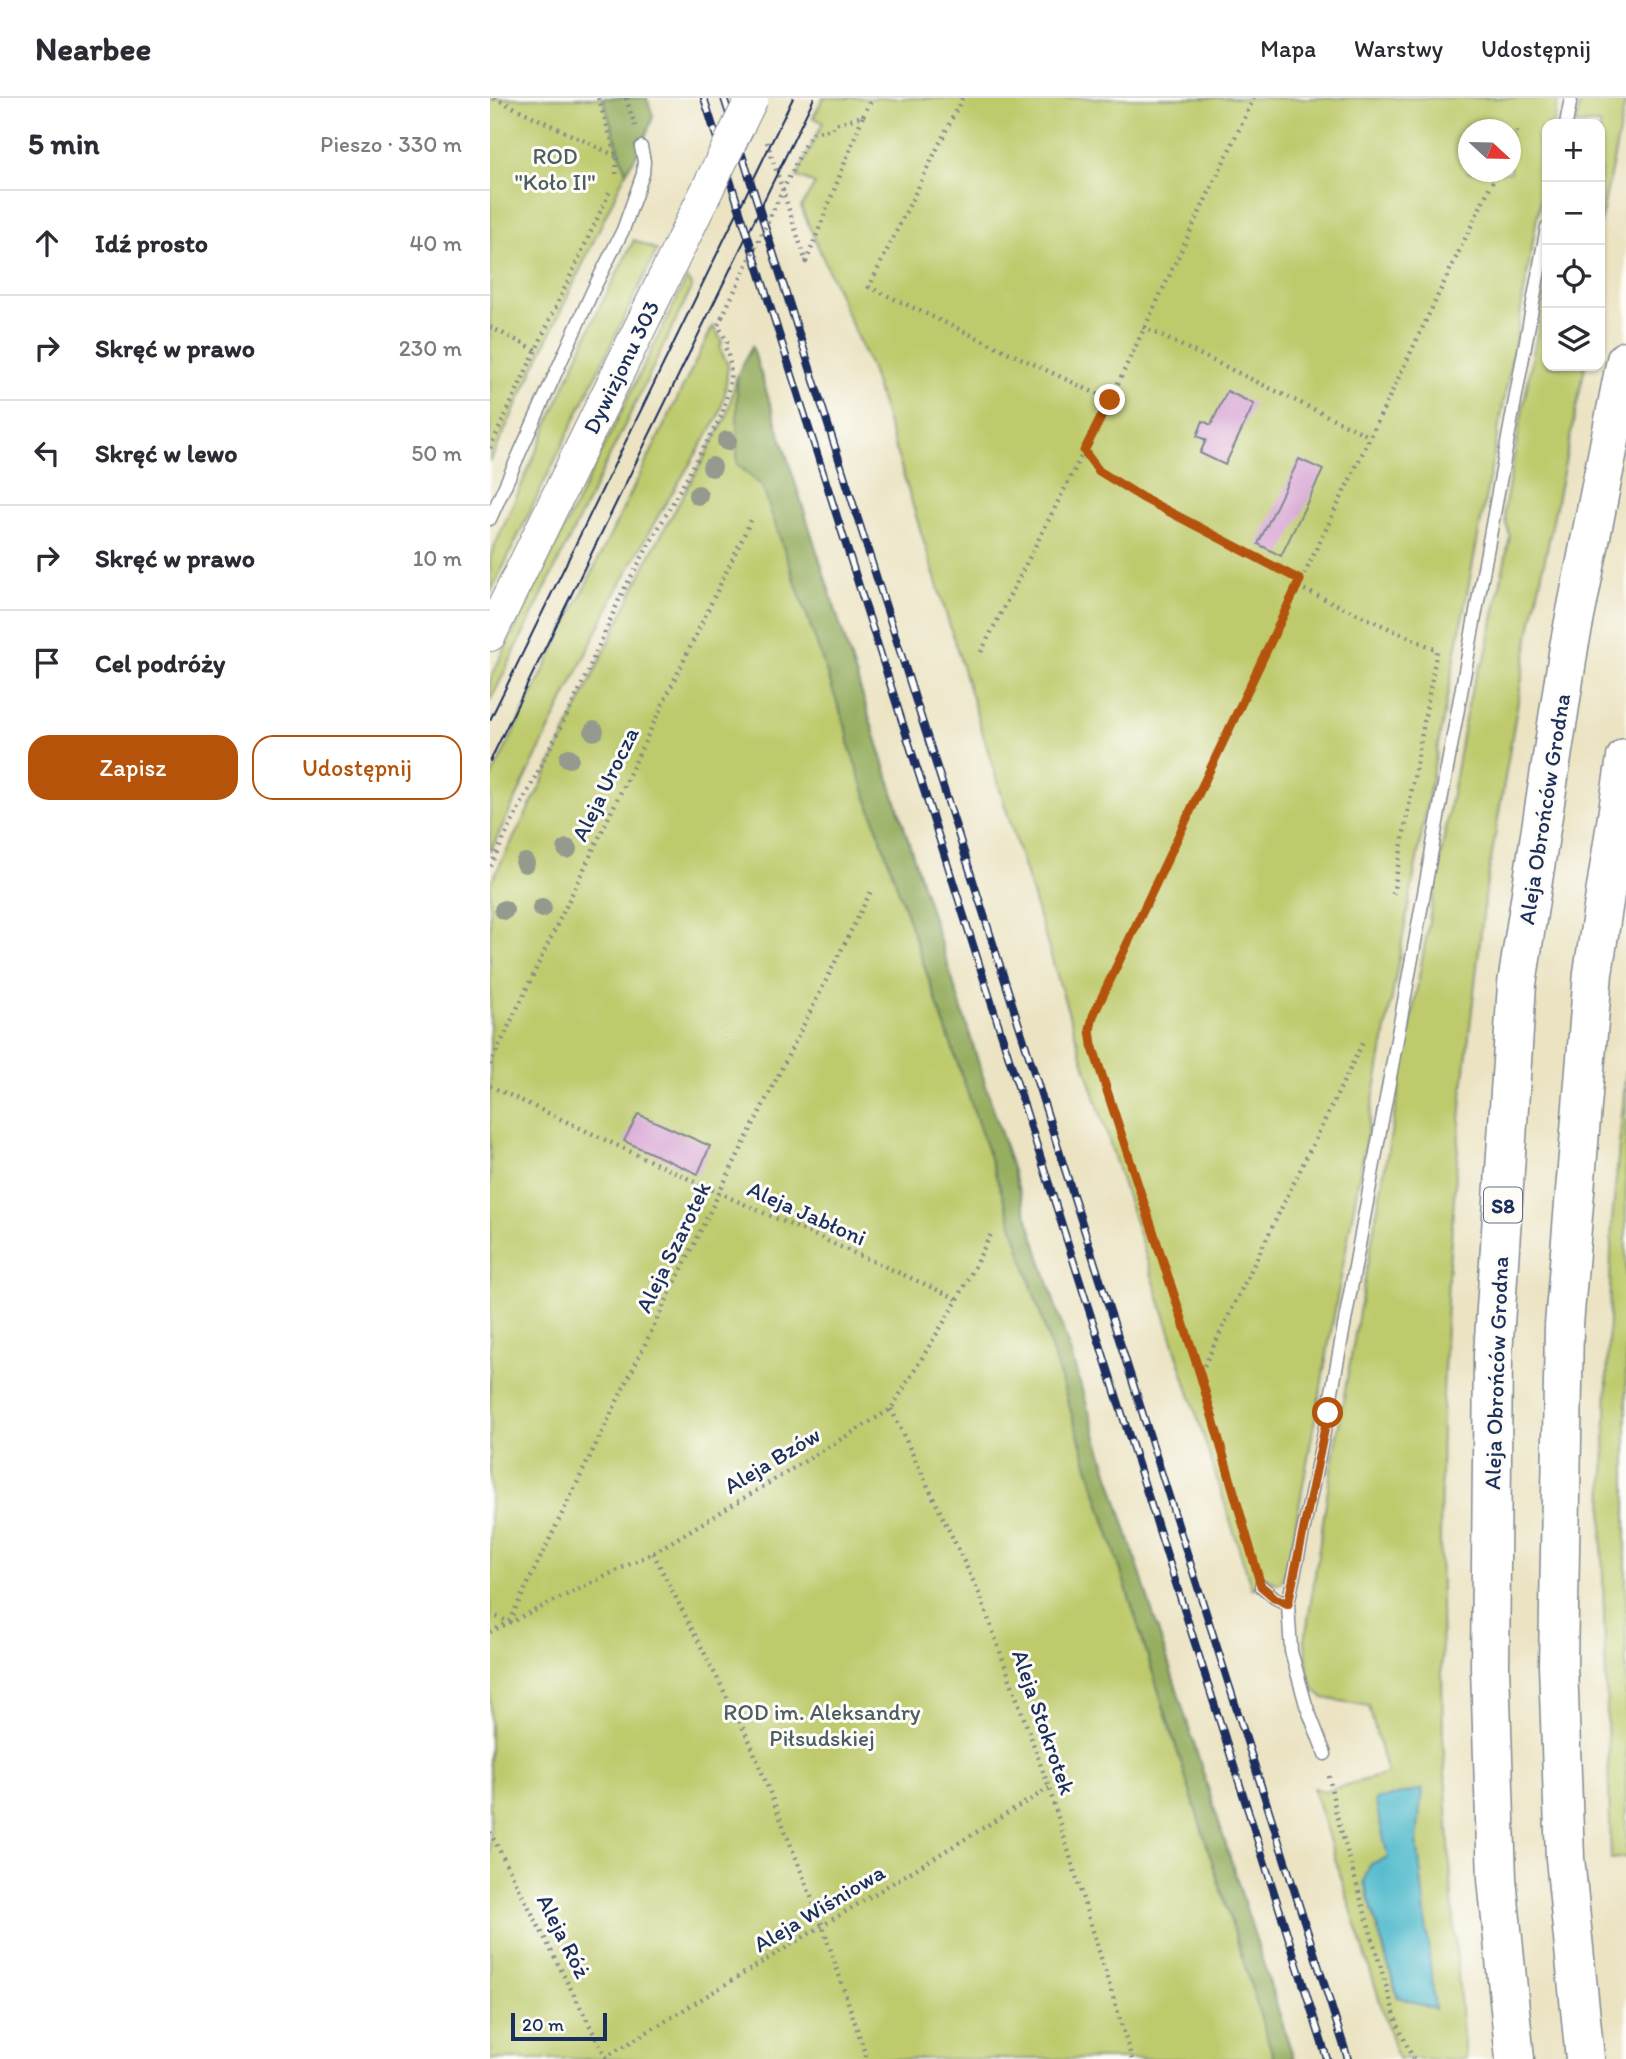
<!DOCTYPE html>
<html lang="pl">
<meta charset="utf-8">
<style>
body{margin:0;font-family:Itim,sans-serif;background:#f7f7f7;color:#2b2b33}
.controls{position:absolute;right:21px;top:21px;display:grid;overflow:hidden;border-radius:14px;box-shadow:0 2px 5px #0004}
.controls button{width:63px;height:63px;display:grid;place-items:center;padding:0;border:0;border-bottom:2px solid #e1e1e2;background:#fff;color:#2b2b33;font:35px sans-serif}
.compass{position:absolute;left:968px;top:21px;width:63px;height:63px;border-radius:50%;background:#fff;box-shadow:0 2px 5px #0004;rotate:112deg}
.scale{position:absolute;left:21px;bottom:18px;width:96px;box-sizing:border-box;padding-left:7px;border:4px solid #1b2f5e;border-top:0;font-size:19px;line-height:24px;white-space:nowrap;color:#1b2f5e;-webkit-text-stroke:5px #fdfcf7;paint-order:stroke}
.stop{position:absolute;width:21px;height:21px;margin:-16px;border:5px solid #b45309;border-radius:50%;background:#fff}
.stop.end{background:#b45309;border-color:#fff;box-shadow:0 2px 7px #0008}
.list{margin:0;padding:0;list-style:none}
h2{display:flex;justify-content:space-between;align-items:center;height:91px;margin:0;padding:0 28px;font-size:30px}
h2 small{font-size:23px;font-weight:400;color:#7c7c81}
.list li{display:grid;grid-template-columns:46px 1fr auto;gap:21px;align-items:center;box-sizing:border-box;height:105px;padding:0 28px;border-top:2px solid #e1e1e2}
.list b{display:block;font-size:26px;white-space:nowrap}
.list em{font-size:23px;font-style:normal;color:#7c7c81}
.actions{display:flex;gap:14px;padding:21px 28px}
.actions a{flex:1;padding:16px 0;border:2px solid #b45309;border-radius:21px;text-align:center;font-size:24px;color:#b45309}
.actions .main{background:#b45309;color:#fff}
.icon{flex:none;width:38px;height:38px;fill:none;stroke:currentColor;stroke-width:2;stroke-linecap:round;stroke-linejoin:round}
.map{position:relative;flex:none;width:1136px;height:1961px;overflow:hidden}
header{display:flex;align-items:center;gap:42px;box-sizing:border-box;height:98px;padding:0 35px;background:#fff;border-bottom:2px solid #e1e1e2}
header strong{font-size:33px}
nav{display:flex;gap:38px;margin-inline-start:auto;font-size:24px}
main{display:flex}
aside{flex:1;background:#fff}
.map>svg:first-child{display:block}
</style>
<header>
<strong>Nearbee</strong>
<nav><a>Mapa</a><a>Warstwy</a><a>Udostępnij</a></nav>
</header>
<main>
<aside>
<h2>5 min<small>Pieszo · 330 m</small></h2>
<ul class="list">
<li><svg class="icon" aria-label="ahead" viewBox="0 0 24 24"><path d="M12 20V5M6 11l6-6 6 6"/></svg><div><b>Idź prosto</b></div><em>40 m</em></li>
<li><svg class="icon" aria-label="right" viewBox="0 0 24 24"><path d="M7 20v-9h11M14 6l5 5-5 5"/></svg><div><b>Skręć w prawo</b></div><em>230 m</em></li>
<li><svg class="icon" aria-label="left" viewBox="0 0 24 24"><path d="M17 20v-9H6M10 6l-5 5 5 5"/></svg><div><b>Skręć w lewo</b></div><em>50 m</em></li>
<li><svg class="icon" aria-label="right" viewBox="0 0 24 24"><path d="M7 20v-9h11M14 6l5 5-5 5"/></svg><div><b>Skręć w prawo</b></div><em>10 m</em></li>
<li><svg class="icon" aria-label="arrive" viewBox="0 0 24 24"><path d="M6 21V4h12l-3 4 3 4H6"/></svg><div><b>Cel podróży</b></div></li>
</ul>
<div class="actions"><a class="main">Zapisz</a><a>Udostępnij</a></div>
</aside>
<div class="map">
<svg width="1136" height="1961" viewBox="0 0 1136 1961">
<rect width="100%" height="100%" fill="#fdfcf7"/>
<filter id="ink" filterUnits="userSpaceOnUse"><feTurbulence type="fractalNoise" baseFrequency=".0143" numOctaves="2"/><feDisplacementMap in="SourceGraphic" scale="14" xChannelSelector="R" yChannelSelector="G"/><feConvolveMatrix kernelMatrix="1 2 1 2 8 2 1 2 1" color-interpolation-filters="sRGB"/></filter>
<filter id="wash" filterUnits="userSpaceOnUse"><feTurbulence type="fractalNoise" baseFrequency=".00686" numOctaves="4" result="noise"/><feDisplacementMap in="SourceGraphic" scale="28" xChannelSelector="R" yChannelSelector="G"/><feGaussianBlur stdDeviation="1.57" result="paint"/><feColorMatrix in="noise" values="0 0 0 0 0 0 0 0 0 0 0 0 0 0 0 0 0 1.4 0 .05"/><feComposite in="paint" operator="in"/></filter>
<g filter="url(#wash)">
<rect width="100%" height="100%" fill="#ebe3c2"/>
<path fill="#beca6c" stroke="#6c7c65" stroke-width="2" fill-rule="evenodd" d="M0,0H113L136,74L0,364Z
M333,0H1068L1064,26H1057V62L1028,229L942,679L799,1464L791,1484L786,1486L780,1481L779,1485L762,1491L584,933L381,271L311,109L325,86L307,79L333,24L323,20ZM978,32H1020V74H978Z
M1091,0H1136L1110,127V26H1086Z
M144,142L167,152L0,496V459L105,219Z
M197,180L202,189L0,604V581Z
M1057,181V268H1095L1040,533L996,791L972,998L958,1179L952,1319L950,1440L953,1638L962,1800L975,1961H908L823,1690L834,1693L897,1676L879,1608L834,1600L824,1591L818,1573L815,1542L842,1365L964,684C970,656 978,581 995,562L1020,438L1016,426L1014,412ZM931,1691L927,1741L944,1911L907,1899L874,1784L880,1766L898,1760Z
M223,228L232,243L230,251L238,267L235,295L229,318L167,420L124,498L0,754V682Z
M247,278V366L272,387L358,636L360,650L519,1116L784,1961H0V786L52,685L160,457L236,320Z
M1136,972V1759L1121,1761L1112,1446L1122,1124Z"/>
<path fill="#96ae60" stroke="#586e5f" stroke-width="2" d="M113,0H157L163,19L151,49L136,74Z
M262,248L791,1921L804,1961H784L519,1116L360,650L358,636L272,388L247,366V278Z"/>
<path fill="#50bacc" stroke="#367495" stroke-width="2" d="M932,1691L927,1741L945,1911L908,1899L874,1784L880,1766L898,1760L885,1702Z"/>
<g id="blocks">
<path fill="#d39cd0" d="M737,293L764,306L735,367L710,355L716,342L707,338L713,323L721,327Z
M809,361L833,372L791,458L768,446Z
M148,1016L220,1048L208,1076L134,1043Z"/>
</g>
</g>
<g filter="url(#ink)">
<use href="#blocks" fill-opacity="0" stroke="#838990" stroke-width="2"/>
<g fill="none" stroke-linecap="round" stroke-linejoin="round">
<defs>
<path id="service" d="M1076,26L1081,0
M0,421L103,192L133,132L153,76L154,63L151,49
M771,1488L785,1500L798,1506
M835,1656L816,1607L801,1553L798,1506L838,1315L1057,129"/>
<path id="tertiary" d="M0,537L198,131"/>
<path id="motorway" d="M1025,1961L1007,1781L1000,1570L1003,1257L1027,886L1079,549L1136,262
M1095,1961L1075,1760L1068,1567L1074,1227L1103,875L1136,660"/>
</defs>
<use href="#service" stroke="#838990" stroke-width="15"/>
<use href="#tertiary" stroke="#838990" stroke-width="34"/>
<use href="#motorway" stroke="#838990" stroke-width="41"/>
<path stroke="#838990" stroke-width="4.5" stroke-dasharray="2 5" stroke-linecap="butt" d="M4,0L126,58
M108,0L127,59L126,80
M136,0L145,28
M472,0L379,189L620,302
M373,18L382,0
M277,44L316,164L373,18L345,26L342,31L323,35L317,42
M1020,47L1029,30
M0,229L46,252
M653,229L879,338
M0,350L121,91
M594,353L609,373L653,400L810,482
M808,489L947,552L903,796
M491,554L620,302L764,0
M0,768L90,591L132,495L232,317C238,292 246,274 235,249L237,244L228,227L232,219
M0,967L262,420
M0,988L229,1095L468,1201
M711,1274L874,942
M401,1311L489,1495L559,1690L642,1961
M163,1455L260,1644L333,1829L377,1961
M765,1467L710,1276L602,947L600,932L603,918L1007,74
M0,1516L19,1524L229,1095L382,791
M0,1534L163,1455L401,1311L468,1201L501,1136
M839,1678L846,1715L907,1925L923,1961
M0,1734L116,1959L559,1690"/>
<use href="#service" stroke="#fff" stroke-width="12"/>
<use href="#tertiary" stroke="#fff" stroke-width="32"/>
<use href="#motorway" stroke="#fff" stroke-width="38"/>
<path stroke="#1b2f5e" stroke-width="2" d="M0,622L303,0
M0,663L324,0"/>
<defs>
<path id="rail" d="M214,0L837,1961
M234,0L858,1961"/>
</defs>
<use href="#rail" stroke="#1b2f5e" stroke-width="8"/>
<use href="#rail" stroke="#fdfcf7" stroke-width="5" stroke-dasharray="16" stroke-linecap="butt"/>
<defs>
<path id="tertiary-bridge" d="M198,131L262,0"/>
</defs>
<use href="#tertiary-bridge" stroke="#838990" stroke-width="34" stroke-linecap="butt"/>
<path stroke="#838990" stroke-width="4.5" stroke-dasharray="2 5" stroke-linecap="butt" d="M232,219L317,42"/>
<use href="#tertiary-bridge" stroke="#fff" stroke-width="32"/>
</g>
<g fill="#949a8d">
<circle cx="237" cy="343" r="10"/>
<circle cx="222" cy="369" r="10"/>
<circle cx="208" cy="397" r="10"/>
<circle cx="104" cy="633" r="10"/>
<circle cx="79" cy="660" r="10"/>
<circle cx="77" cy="751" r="10"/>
<circle cx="35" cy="765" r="10"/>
<circle cx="52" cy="810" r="10"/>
<circle cx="14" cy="812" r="10"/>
</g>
</g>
<g fill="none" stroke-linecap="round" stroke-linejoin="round" filter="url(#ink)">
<path stroke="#b45309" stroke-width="9" d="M620,302L594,353L609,373L653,400L810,482L603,918L600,932L602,947L710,1276L771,1488L785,1500L798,1506L838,1315"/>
</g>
<g text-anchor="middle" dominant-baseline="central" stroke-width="6" stroke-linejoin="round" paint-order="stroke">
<rect fill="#fdfcf7" stroke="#5f6c8c" stroke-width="2" x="994" y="1089.5" width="38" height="35" rx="5"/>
<g font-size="21" font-weight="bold" fill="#1b2f5e">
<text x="1013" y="1107">S8</text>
</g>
<g font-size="23" fill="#4c5e62" stroke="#fdfcf7">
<text x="65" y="58">ROD<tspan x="65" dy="26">"Koło II"</tspan></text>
<text x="332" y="1614">ROD im. Aleksandry<tspan x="332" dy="26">Piłsudskiej</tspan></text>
</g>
<g font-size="23" fill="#1b2f5e" stroke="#fdfcf7">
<text transform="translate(131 269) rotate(-64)">Dywizjonu 303</text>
<text transform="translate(115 686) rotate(-64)">Aleja Urocza</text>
<text transform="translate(1054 711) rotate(-81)">Aleja Obrońców Grodna</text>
<text transform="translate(317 1115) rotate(24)">Aleja Jabłoni</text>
<text transform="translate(183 1149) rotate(-64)">Aleja Szarotek</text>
<text transform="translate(1006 1275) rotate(-88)">Aleja Obrońców Grodna</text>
<text transform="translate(282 1362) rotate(-31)">Aleja Bzów</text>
<text transform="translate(554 1624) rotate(71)">Aleja Stokrotek</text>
<text transform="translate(329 1810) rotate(-31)">Aleja Wiśniowa</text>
<text transform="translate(74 1838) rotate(63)">Aleja Róż</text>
</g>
</g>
</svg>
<div class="controls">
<button>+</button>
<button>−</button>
<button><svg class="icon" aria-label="locate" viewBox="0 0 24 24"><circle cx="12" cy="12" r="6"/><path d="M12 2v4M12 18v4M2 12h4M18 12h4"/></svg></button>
<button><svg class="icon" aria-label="layers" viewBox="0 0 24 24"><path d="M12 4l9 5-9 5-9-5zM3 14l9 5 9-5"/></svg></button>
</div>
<svg class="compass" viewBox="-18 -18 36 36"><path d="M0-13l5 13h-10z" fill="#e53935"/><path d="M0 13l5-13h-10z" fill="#7c7c81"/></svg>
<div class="scale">20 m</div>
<div class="stop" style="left:838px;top:1315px"></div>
<div class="stop end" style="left:620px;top:302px"></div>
</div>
</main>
